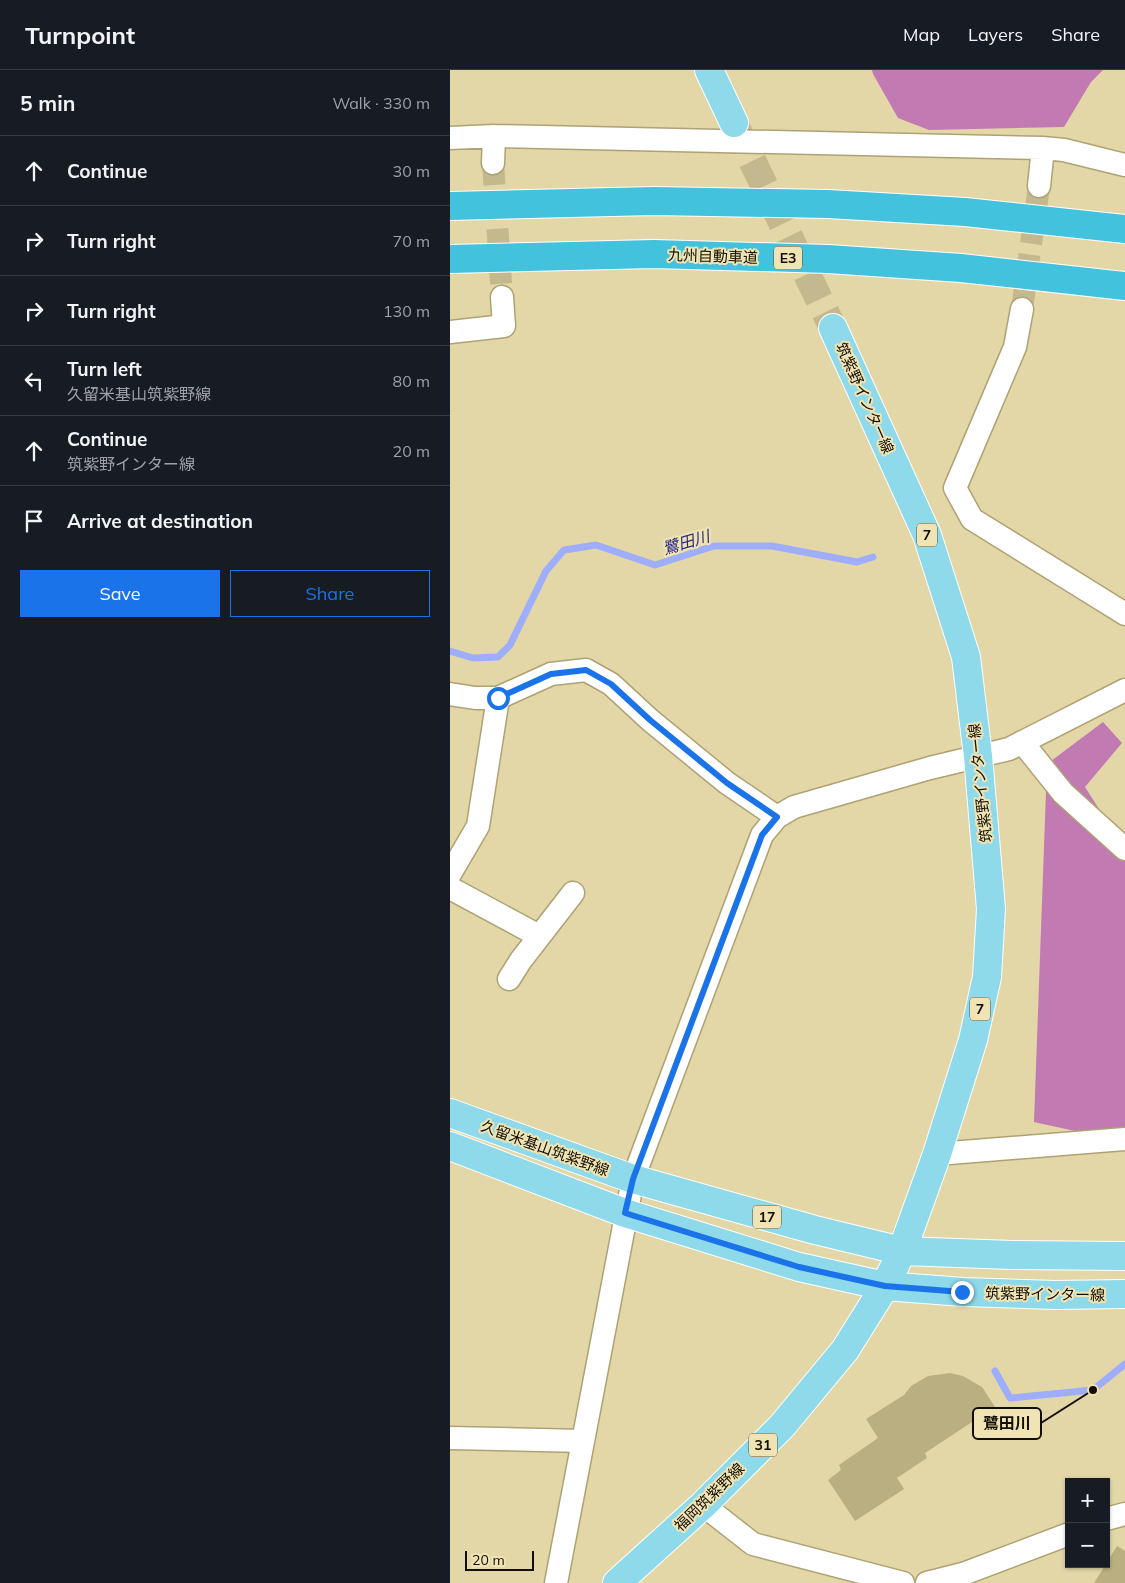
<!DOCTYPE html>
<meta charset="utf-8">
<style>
body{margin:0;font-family:Mulish,"Noto Sans JP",sans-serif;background:#20242c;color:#f1f3f6}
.controls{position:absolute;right:15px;bottom:15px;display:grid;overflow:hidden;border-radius:0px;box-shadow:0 1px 4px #0004}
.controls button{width:45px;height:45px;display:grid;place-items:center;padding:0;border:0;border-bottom:1px solid #363941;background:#171b24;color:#f1f3f6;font:25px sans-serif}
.scale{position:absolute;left:15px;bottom:12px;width:69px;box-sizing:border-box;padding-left:5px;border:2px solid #130e01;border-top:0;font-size:14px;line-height:18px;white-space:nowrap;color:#130e01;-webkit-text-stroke:4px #f0e4b4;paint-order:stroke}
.stop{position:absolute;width:15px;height:15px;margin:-11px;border:4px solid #1a73e8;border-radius:50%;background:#fff}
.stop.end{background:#1a73e8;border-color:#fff;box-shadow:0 1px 5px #0008}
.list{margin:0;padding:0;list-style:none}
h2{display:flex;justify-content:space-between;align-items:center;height:65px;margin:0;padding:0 20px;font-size:21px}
h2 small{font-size:16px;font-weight:400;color:#9ea1a6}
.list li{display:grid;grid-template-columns:32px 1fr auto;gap:15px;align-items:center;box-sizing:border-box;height:70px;padding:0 20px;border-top:1px solid #363941}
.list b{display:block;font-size:19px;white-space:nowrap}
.list p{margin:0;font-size:16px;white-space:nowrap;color:#9ea1a6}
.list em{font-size:16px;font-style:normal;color:#9ea1a6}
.actions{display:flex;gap:10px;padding:15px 20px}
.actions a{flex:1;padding:11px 0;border:1px solid #1a73e8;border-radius:0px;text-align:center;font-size:18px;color:#1a73e8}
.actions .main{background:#1a73e8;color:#fff}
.icon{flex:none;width:28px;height:28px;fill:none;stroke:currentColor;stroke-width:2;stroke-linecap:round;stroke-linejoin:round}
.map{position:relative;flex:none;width:675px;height:1513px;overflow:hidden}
header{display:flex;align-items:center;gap:30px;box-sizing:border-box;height:70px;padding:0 25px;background:#171b24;border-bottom:1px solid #363941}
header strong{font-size:24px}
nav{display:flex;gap:28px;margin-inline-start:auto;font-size:18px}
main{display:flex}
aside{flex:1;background:#171b24}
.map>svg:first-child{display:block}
</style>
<header>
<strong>Turnpoint</strong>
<nav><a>Map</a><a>Layers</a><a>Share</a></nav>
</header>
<main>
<aside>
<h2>5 min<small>Walk · 330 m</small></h2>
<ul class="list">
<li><svg class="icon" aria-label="ahead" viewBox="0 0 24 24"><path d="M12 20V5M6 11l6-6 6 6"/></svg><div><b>Continue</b></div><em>30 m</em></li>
<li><svg class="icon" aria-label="right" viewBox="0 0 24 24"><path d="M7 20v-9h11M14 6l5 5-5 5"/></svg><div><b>Turn right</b></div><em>70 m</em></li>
<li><svg class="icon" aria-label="right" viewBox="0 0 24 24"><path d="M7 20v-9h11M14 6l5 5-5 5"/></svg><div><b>Turn right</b></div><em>130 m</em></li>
<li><svg class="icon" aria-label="left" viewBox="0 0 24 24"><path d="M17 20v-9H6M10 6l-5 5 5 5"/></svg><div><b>Turn left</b><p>久留米基山筑紫野線</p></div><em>80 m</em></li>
<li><svg class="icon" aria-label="ahead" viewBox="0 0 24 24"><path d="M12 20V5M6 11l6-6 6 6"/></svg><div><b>Continue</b><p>筑紫野インター線</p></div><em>20 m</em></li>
<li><svg class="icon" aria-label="arrive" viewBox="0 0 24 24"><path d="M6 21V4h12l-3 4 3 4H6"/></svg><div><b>Arrive at destination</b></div></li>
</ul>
<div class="actions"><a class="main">Save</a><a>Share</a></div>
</aside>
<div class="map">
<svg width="675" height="1513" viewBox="0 0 675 1513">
<rect width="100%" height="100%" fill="#e3d7a7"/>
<path fill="#c27ab2" d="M422,0H653L641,12L614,57L479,60L448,48L423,4Z
M653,652L672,673L635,717L675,780V1072L584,1052L597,694Z"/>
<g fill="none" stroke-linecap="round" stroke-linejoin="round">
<path stroke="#9fadfd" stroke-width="7" d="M0,581L23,588L48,587L60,575L96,501L114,480L146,475L205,495L264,476H322L407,492L423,487
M545,1301L560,1328L643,1320L675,1294"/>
</g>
<path fill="#baaf80" d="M500,1303L513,1306L532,1317L545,1337L475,1383L477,1388L447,1408L454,1419L405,1451L378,1410L391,1400L389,1395L428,1368L416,1349L454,1325L461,1316L478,1306Z
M667,1476L675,1481V1513H644Z"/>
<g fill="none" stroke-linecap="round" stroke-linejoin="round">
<path stroke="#c4b98e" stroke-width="22" stroke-dasharray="22 11" stroke-linecap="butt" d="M43,93L52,227
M572,239L589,116"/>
<path stroke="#c4b98e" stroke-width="28" stroke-dasharray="28 14" stroke-linecap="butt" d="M284,53L383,258"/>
<defs>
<path id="street" d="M0,68L44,66L593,78L614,80L675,95
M43,93L44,66
M589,116L593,78
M572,239L565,277L505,418L522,449L675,544
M0,262L54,256L52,227
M0,624L25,628H48L101,604L136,600L161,614L200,650L277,713L327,747
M572,672L613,723L675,779
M0,804L28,756L48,628
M0,818L89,866
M59,909L71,890L123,823
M487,1084L675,1069
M0,1368L133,1371
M253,1435L303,1474L453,1513
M656,1449L675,1444
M106,1513L183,1109L312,765L327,747L344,737L480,698L559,679L675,620
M477,1513L513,1504L619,1464"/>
<path id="primary" d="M259,0L284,53
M0,1043L183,1109L365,1160L452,1181L562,1185L675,1186
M0,1076L175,1143L349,1197L435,1216L513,1222L605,1225L675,1224
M167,1513L253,1435L332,1356L395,1280L435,1216L452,1181L487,1084L523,970L537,907L541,839L528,686L516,587L477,465L383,258"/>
<path id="highway" d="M0,136L204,131L378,134L515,142L675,159
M0,189L204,184L378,189L511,198L675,216"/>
</defs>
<use href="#street" stroke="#aea274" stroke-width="25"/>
<use href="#primary" stroke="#fff" stroke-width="30"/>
<use href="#highway" stroke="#fff" stroke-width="30"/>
<use href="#street" stroke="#fff" stroke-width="22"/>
<use href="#primary" stroke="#8edaeb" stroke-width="28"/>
<use href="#highway" stroke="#43c2de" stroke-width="28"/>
</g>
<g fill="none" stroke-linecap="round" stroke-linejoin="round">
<path stroke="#1a73e8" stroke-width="6" d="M48,628L101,604L136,600L161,614L200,650L277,713L327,747L312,765L183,1109L175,1143L349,1197L435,1216L512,1222"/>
</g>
<g text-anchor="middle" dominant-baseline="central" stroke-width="4" stroke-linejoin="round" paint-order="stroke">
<g fill="#f0e4b4" stroke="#554e37" stroke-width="1">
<rect x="324" y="176.5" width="28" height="23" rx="4"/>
<rect x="467" y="453.5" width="20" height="23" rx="4"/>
<rect x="520" y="927.5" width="20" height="23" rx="4"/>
<rect x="303" y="1135.5" width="28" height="23" rx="4"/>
<rect x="299" y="1363.5" width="28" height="23" rx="4"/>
</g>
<g font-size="14" font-weight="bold" fill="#130e01">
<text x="338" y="188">E3</text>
<text x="477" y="465">7</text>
<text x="530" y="939">7</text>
<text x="317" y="1147">17</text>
<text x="313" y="1375">31</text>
</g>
<g font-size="15" fill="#130e01" stroke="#f0e4b4">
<text transform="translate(263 186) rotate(2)">九州自動車道</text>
<text transform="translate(415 328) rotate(66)">筑紫野インター線</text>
<text transform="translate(530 713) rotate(-96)">筑紫野インター線</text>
<text transform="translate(95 1078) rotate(20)">久留米基山筑紫野線</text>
<text transform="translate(595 1224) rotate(1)">筑紫野インター線</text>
<text transform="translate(259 1427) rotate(-44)">福岡筑紫野線</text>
</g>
<g font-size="16" font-style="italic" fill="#292881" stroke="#f0e4b4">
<text transform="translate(236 472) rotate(-16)">鷺田川</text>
</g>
</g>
<path fill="none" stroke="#130e01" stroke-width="2" d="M643 1320L591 1353"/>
<circle fill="#130e01" stroke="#f0e4b4" stroke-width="2" cx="643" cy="1320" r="5"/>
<rect fill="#f0e4b4" stroke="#130e01" stroke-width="2" x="523" y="1338" width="68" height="31" rx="5"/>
<g font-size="16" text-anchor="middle" font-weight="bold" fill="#130e01">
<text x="557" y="1359">鷺田川</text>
</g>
</svg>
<div class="controls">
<button>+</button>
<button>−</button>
</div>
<div class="scale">20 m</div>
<div class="stop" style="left:48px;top:628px"></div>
<div class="stop end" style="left:512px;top:1222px"></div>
</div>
</main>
